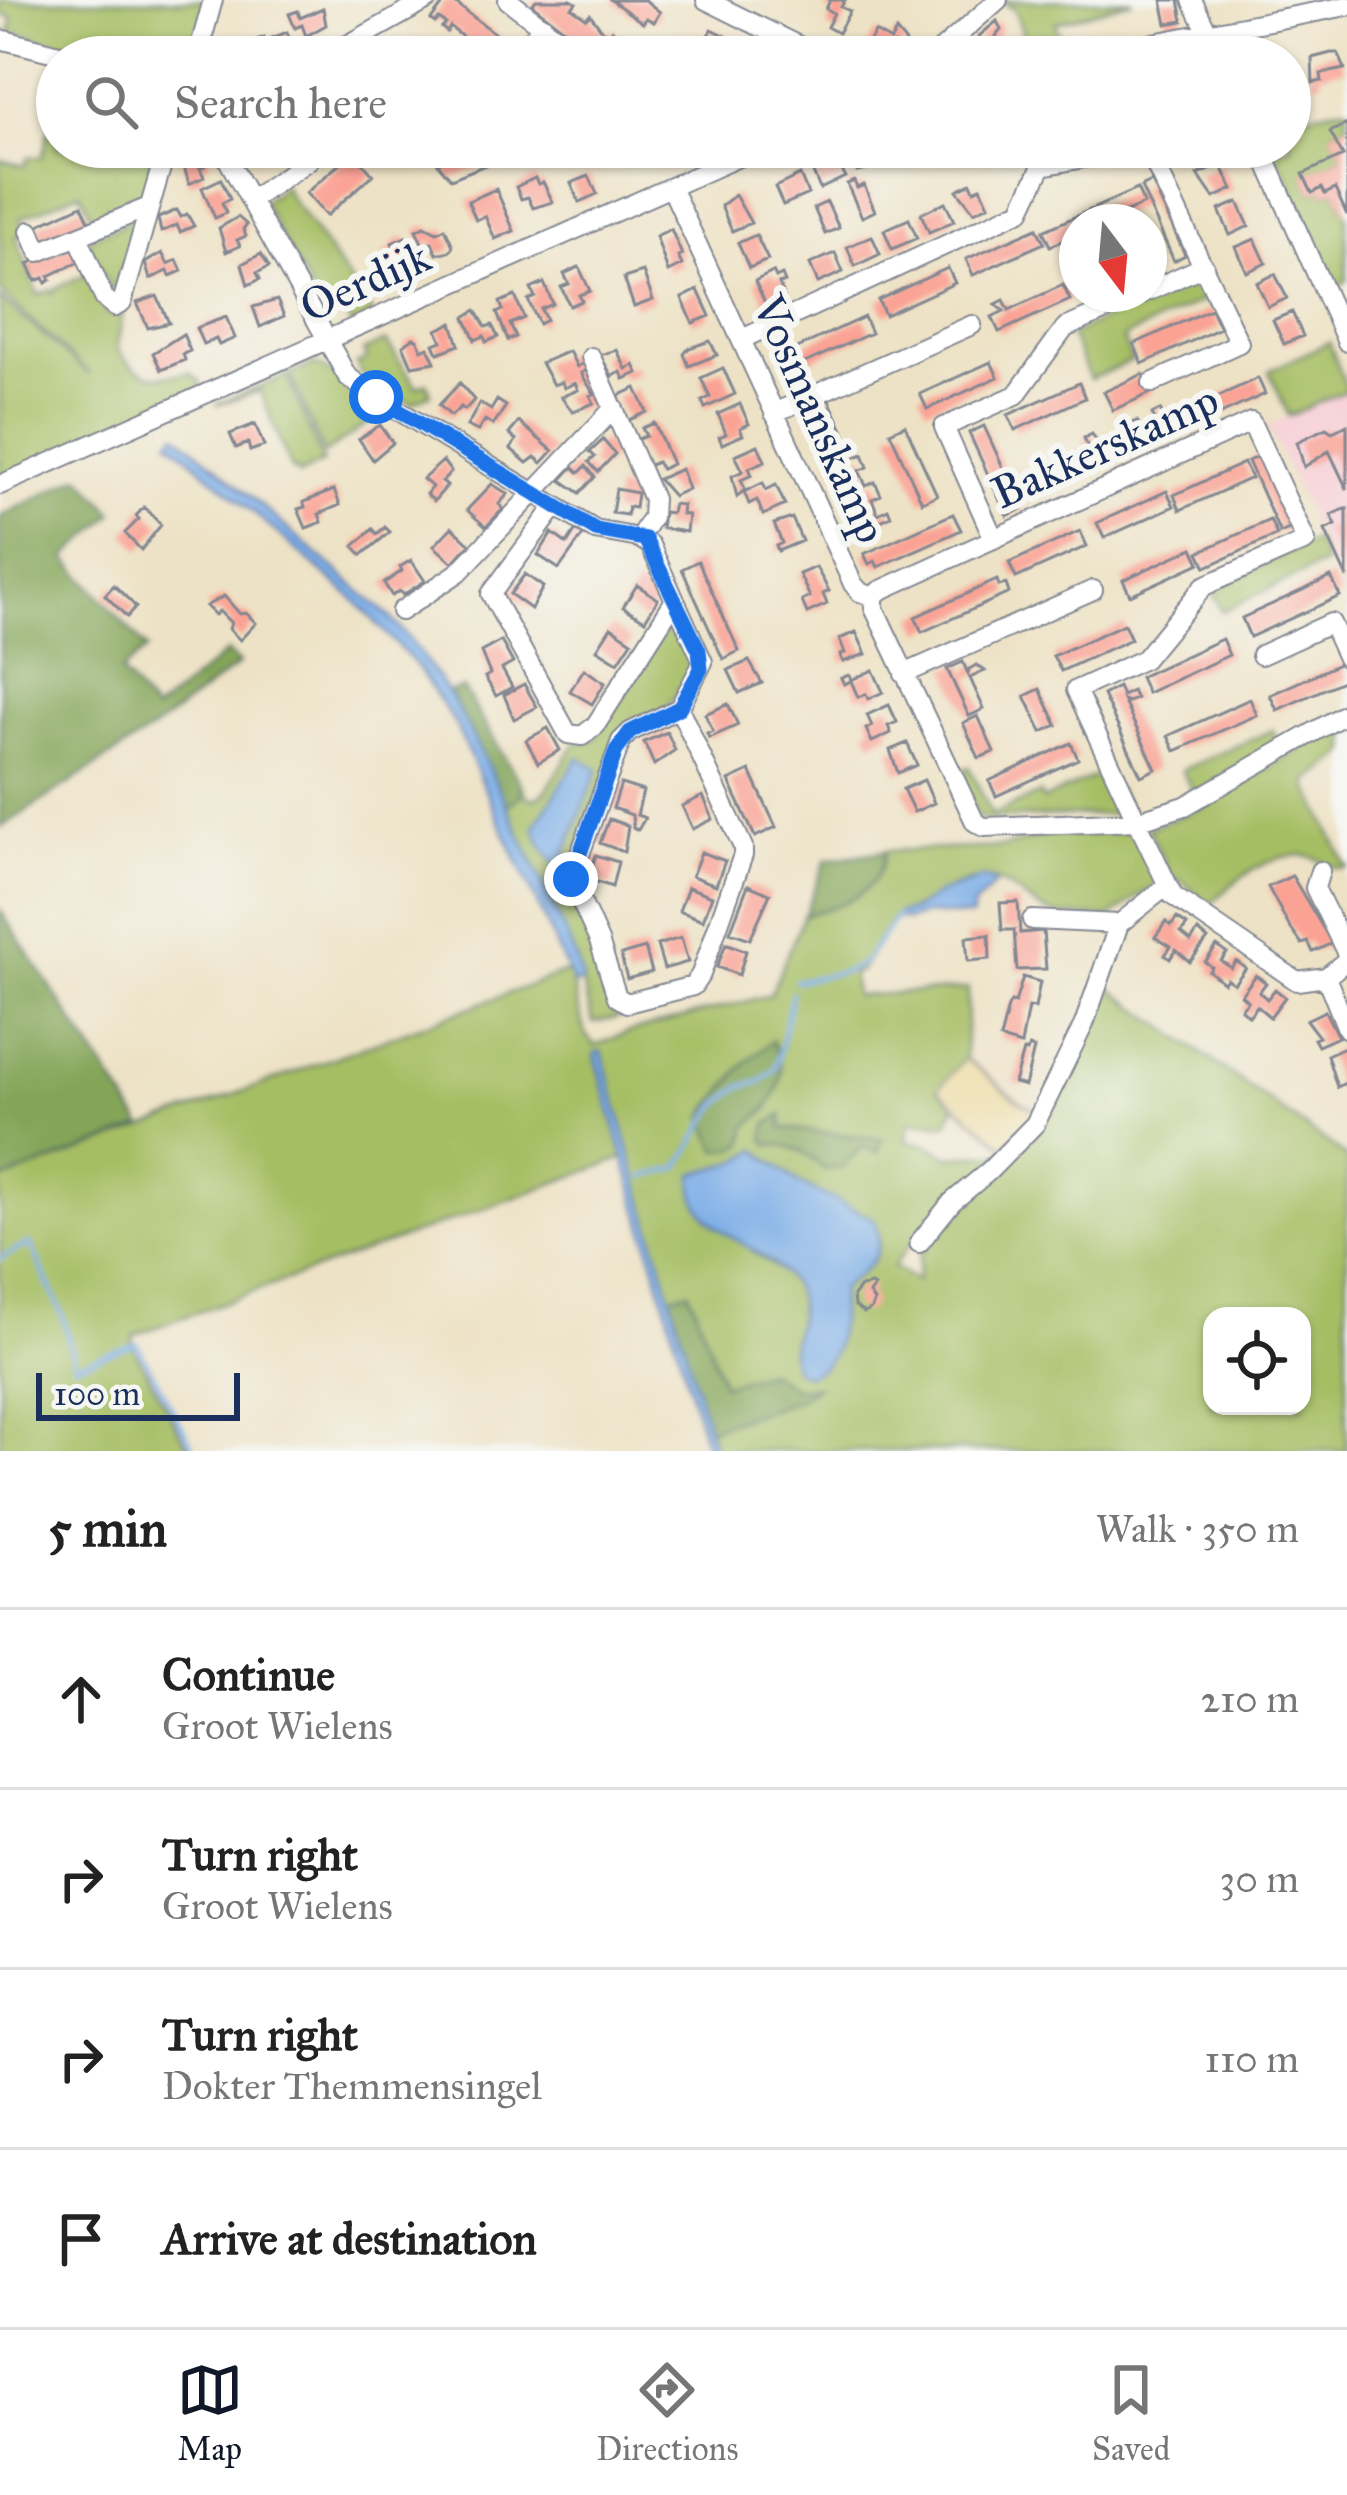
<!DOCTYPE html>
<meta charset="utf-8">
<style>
body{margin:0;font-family:"IM FELL Great Primer",serif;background:#f6f6f6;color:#222}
.controls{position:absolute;right:36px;bottom:36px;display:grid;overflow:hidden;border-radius:24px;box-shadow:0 3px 9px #0004}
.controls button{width:108px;height:108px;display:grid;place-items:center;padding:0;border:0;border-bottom:3px solid #e0e0e0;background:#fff;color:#222;font:60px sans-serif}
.compass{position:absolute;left:1059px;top:204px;width:108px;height:108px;border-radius:50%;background:#fff;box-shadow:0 3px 9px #0004;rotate:164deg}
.scale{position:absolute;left:36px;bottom:30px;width:204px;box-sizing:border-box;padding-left:12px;border:6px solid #1b2f5e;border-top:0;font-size:33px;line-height:42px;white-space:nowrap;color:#1b2f5e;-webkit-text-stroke:9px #f6f6f2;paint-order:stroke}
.stop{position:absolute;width:36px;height:36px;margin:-27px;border:9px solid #1a73e8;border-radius:50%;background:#fff}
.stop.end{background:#1a73e8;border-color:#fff;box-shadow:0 3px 12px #0008}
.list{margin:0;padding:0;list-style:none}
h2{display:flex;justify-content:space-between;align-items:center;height:156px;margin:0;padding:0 48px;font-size:51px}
h2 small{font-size:39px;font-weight:400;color:#767676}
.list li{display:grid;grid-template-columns:78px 1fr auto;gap:36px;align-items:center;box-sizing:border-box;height:180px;padding:0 48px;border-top:3px solid #e0e0e0}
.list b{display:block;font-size:45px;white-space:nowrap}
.list p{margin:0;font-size:39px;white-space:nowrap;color:#767676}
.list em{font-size:39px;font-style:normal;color:#767676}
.icon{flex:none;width:66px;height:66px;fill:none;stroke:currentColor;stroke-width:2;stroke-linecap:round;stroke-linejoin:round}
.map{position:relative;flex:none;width:1347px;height:1451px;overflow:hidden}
.search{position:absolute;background:#fff;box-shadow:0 3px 9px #0004;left:36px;right:36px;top:36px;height:132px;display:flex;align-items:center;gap:30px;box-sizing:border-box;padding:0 42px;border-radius:66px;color:#767676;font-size:45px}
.sheet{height:876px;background:#fff}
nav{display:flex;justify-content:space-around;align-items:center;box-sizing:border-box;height:168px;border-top:3px solid #e0e0e0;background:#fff;font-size:33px;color:#767676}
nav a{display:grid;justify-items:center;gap:6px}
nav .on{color:#111827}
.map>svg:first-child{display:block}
</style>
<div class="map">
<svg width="1347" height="1451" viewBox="0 0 1347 1451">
<rect width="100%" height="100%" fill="#f6f6f2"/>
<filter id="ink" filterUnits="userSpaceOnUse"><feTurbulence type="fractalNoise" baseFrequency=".00833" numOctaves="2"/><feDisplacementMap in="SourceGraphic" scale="24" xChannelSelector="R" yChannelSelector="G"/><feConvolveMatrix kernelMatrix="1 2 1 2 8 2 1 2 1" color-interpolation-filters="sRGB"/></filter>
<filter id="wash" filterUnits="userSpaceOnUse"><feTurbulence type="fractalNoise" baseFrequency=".004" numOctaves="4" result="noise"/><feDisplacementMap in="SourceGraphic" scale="48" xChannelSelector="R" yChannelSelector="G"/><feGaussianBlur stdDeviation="2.7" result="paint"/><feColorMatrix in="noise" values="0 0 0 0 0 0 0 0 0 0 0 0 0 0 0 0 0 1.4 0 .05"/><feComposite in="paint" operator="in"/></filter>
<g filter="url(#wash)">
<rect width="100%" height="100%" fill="#ede2c5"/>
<path fill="#f7cfd5" d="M1347,390V599L1268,426Z"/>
<path fill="#a6be63" stroke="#607660" stroke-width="3" fill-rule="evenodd" d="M0,0H209L193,57H110L10,31L13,18L0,14Z
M1133,0L1055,23L1065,48L1125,37L1123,41L1040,57H1027L1030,55L1014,7L1010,8L1004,1Z
M57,99V147H160L144,199L106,214L95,223L80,192L21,218L26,232L16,236L38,295L51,290L53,293L55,288L88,273L107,315L123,312L117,348C135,378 158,380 189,372L200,381L202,389L0,478V298L90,375L0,291V160L25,166L28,157H42Z
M1347,106V124L1331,132L1343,156L1304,175L1312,192L1322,188L1326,194L1335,189L1347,215V281L1337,286L1273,147H1290V117Z
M284,186L289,196L374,315L351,326L347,317L313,295L262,202Z
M136,219L118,288L111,289L88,248L90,237Z
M1202,275L1216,305L1210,307L1206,299L1123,338L1132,361L1090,379L1070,335Z
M386,341L417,387L427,383L431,394L411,404L360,373L357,364L367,359L363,351Z
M1329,342L1347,390L1289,416L1269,371Z
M315,364L335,374L339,373L388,409L324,454L290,374Z
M287,376L323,462L299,475L296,470L292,471L260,391L216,405Z
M1315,540L1325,563L1222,611L1214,593L1222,588L1221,583Z
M671,620L677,621L694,664L667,708L625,727L566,879L599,952L617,1018L593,1023L576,959L506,806L521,795L520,783L528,798H537L546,791L575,744L594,740Z
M1347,722V752L1307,783L1347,867C1328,872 1320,855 1302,855C1266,855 1233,881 1210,905L1177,878L1173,880L1148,828L1192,812Z
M1273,730L1279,745L1194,795L1182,770Z
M969,767L992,815L1040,794L1043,800L1096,776L1105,794L1118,790L1122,809L1119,814L980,819L957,773Z
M1135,830L1159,882L1109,918C1090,916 1060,919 1043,910C1021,899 1004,875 976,880C948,884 925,909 898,913L860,971L852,973L855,996L968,989L965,1058L939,1089L955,1105L947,1124L910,1121L907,1141L928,1145L949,1156L1003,1154L929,1231L907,1247L893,1267L917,1281L920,1254L1043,1124L1103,983L1347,1157V1451H714L708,1429L796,1400L813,1387L794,1388L768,1371L723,1385L689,1291L670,1296L602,1053L598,1052L595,1055L624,1158L134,1335L132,1345L190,1451H0V1181L569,971L585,1034L595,1046L626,1033L770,995L804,915C840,906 880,894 885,851L1005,847L1046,835ZM772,1042L769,1108L746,1127L710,1107L745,1063ZM782,1117L781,1128L881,1139L862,1147L855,1156L811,1157L787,1144H770ZM757,1150L799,1183L874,1219C889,1255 868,1267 841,1288L836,1342L792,1347L801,1307L794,1287L785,1274L753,1252L695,1174L739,1161ZM1212,1316H1302V1406H1212Z"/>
<path fill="#84a559" stroke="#506a5c" stroke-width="3" d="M80,476L114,513L66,558L147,649L121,672L154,712L227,652L239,664L155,728L0,828V517Z
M463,688L520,783L521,795L506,806L449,692Z
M885,851C880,895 842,905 804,915L826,860Z
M0,910L143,1127L0,1181Z
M772,1041C792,1078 777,1102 747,1127L745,1143L735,1149L717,1150L704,1116L745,1063Z
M782,1115V1128L882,1139L878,1152L862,1147L842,1168L825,1170C807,1154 794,1144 769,1144L764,1138L767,1124Z
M689,1291L723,1385L768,1371L794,1388L816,1387L796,1400L708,1429L670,1296Z"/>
<path fill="#eeda9e" stroke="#84847e" stroke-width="3" d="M965,1058L1017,1100L1039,1111L1005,1147L938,1089Z"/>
<path fill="#7bade7" stroke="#4b6ea2" stroke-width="3" d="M177,433L388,615C453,683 490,769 529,854C548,895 570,937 583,981L574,985L456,726L418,668L354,599L169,440Z
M579,757L598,769L559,870L540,842L535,826Z
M983,878L996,883L974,906L971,917L926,914L908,920L896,918L898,913L912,911L937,894Z
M597,1052H602L714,1451H707L595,1055Z
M757,1150L799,1183L874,1219C887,1256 869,1267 841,1288C837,1320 846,1363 807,1375L794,1369C781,1337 815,1315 788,1279C760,1240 687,1234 694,1174L739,1161Z"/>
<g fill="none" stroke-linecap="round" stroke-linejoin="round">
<path stroke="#7bade7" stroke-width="4.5" d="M795,981L848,971L863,963L897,916
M643,1177L679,1168L715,1108L741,1086L760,1082L776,1068L792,993
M0,1259L30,1243L62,1314L75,1365L137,1344L195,1451"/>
</g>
<g id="blocks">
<path fill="#faa395" d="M446,0H451L504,40L492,57H484L486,55L472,44L469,48L465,45L460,42L464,38L450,27L447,32L442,28L446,24L439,19L435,23L431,20Z
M536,0H571L576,3L572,8L586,18L590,14L602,30L609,35L612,30L617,34L613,39L620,44L623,39L628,42L617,57L600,56L532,5Z
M611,0H645L660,12L654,22L646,18L643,23Z
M830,0H845L841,7L850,11L838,33L827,27L834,13L826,9Z
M1162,0H1179L1183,21L1167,24Z
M323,8L326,25L306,36L302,25L295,28L289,14L298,11L300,18Z
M997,21L1001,30L996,36L1003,50L985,57L979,36Z
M712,29L726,36L722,44L734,48L729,57L702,49Z
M896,31L906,43L901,47L895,44L888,57L867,46L875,32L891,41Z
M287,32L293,47L271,56L269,51L262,53L256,40L264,37L265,41Z
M1331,53H1338L1345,69L1321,74L1322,81L1313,83L1312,58Z
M1347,124V215L1335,189L1325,194L1322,188L1312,193L1303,174L1343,156L1330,132Z
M459,147H493L498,160L451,179L438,164Z
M863,147H876L882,161L876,164L878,168L857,172L849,153Z
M204,150L210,163L200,168L204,177L189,184L182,160Z
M353,152L373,175L326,216L306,193Z
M837,159L845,177L820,189L812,170Z
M1221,165L1233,189L1214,198L1198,175Z
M800,175L808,194L783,205L775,187Z
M589,176L597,194L579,202L571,183Z
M535,178L538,184L543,182L553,202L533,208L528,197L521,199L516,187Z
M221,179L230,199L222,203L226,213L215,218L202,188Z
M854,181L857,188L864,185L875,211L862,217L847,184Z
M1152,182L1185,255L1174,261L1141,187Z
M971,183L974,190L981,187L989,205L974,212L957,190Z
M496,189L514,231L495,239L485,216L476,220L468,201Z
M1137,189L1144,204L1104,222H1077V234L1050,246L1043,231Z
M735,195L751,223L732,231L721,206Z
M827,202L839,228L825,234L814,208Z
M945,202L954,221L929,232L921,214Z
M1238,202L1249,226L1230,235L1219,210Z
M82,205L90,223L45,243L37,226Z
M177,210L181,217L187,214L194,226L180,232L177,225L161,232L158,218Z
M238,217L247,225L243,229L246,236L237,240L240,246L226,252L219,228Z
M909,219L917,238L892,249L884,230Z
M425,226L437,232L445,228L453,246L450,251L437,254L432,242L423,245L416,230Z
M1037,228L1044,243L973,275L966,259Z
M671,229L682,255L678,257L682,265L668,272L656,236Z
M756,235L768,260L749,268L738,243Z
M872,236L880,254L855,266L847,247Z
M405,237L414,258L407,260L409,266L393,273L384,253L395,248L392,243Z
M1255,239L1266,263L1247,272L1236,247Z
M73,244L81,261L49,276L51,280L46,283L44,278L36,281L28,264Z
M162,253L168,264L177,260L182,271L170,276L168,271L150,279L145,263Z
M835,253L843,272L818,283L810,264Z
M261,254L269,267L257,273L260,279L248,285L242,264Z
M579,267L590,291L579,295L582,301L570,306L561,287L569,284L564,274Z
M948,268L955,283L885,315L878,300Z
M643,272L653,300L634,307L624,278Z
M773,272L776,278L782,275L785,282L779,284L784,297L766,305L755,281Z
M1275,274L1287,298L1268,307L1257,283Z
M544,283L553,304L541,309L546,320L539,324L528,300L535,297L531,289Z
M1063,285L1070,300L999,332L992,317L1004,311L996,304L1004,300L1009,310Z
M698,290L710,316L693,323L682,298Z
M157,296L169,323L148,328L137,303Z
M515,296L524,318L510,324L516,337L508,340L497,313L503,310L500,302Z
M277,300L284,316L260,327L253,307Z
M1211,309L1220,328L1142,364L1134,344Z
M476,310L486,327L492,325L498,337L486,342L484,336L475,340L465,317Z
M1292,312L1303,336L1284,344L1273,320Z
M226,317L235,338L219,345L216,339L203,344L196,328Z
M864,317L871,333L789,370L782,355Z
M452,323L459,345L438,353L434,344L442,341L437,330Z
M183,334L190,351L183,354L185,360L161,370L153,353Z
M413,338L417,339L422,350L428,347L435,362L412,366L403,345Z
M710,341L717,355L689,366L684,354L689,348Z
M617,350L626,369L634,365L638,373L624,379L621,372L612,376L600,355Z
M569,351L577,367L584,363L587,370L581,373L594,394L590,395L594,403L573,412L561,397L578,390L575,383L564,388L562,382L553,385L541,363Z
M991,362L998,377L927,409L920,394Z
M723,368L735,394L705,408L702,401L710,397L701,378Z
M1143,374L1151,393L1113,410L1104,392Z
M1258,378L1265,394L1207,420L1200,405Z
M460,383L474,400L465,410L461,407L451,416L439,405Z
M1079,383L1085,398L1015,430L1008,415Z
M636,388L647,412L627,421L616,397Z
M828,398L850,445L834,452L813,405Z
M497,400L506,406L493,425L485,420L478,431L467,426L480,403L491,410Z
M740,404L749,424L740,428L743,435L722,444L719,437L726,434L718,414Z
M1196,407L1203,422L1133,454L1125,439L1138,433L1132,432L1129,425L1137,421L1143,430L1157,425L1152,414L1160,410L1164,418L1161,423Z
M519,422L553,451L542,463L535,457L527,463L511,449L516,440L509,434Z
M654,423L672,464L661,469L657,462L647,466L635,440L646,436L642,428Z
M255,424L264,446L250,451L248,443L236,448L230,434Z
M380,425L393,443L373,460L359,439Z
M905,425L937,495L922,502L890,432Z
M1347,425V489L1329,451L1304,467L1297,442L1326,428L1332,432Z
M984,426L1022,509L1007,516L969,433Z
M1092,434L1098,444L1105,441L1112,457L1041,489L1034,473L1092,447L1087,446L1084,438Z
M603,440L615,454L598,472L589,462L595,457L590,452Z
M758,445L765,461L749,468L752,475L741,480L745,489L737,497L732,476L743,471L735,455Z
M849,450L853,458L863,454L868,467L859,471L863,479L866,486L875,482L881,495L872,499L878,514L888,509L891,516L861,530L829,459Z
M1259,456L1291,528L1280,533L1248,461Z
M443,461L451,472L442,482L447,486L434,501L426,494L432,487L423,479Z
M1244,463L1251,478L1180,510L1174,495Z
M586,466L595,477L580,493L561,480L573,467L579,473Z
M681,469L688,489L673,496L658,479Z
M763,483L766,490L776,485L785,505L763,515L757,500L749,504L744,492Z
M492,484L508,494L499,504L503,509L486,527L467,510Z
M616,489L637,493L635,508L628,507L627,515L612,513Z
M334,490L340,505L319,514L322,522L306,528L298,509L305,507L304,502Z
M1167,491L1174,506L1104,538L1097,523Z
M673,504L682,505L681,514L688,515L686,532L661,528L663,512L671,513Z
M144,507L161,525L141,550L125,533L139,519L136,516Z
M1347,508V578L1325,530L1336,525L1331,515Z
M953,514L961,530L878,567L875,561L869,564L864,554Z
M792,518L802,541L778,551L776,546L782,543L774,524Z
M1270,520L1277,535L1206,567L1199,552Z
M385,527L390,532L362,555L354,546L373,529L377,534Z
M452,527L470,544L453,563L434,546Z
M576,530L583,535L559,569L538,555L552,533L567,544Z
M1080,531L1087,546L1016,578L1009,563Z
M1193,548L1200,563L1130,595L1123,580Z
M411,560L425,581L403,595L399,591L392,596L384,583L402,571L400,567Z
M698,561L739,651L723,659L682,569Z
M816,567L829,591L823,594L827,604L807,613L802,601L810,597L799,574Z
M525,574L543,587L531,609L510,594Z
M1331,577L1340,596L1250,637L1242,618Z
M997,580L999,586L1006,584L1009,593L922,632L915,617Z
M114,585L136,607L127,617L105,595Z
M637,585L658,599L645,620L623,607Z
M224,596L240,614L246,613L256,623L240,640L229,629L231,623L219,611L215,615L206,606Z
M1124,624L1131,639L1061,671L1053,656Z
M611,627L632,641L618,662L597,649Z
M856,632L866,654L843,662L840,655L845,653L839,639Z
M1222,639L1229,655L1147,693L1140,677Z
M501,641L513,663L502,669L512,687L496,696L485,677L490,674L481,652Z
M749,661L762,683L739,693L728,670Z
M963,662L968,674L969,669L977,665L985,671L970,678L984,709L969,716L947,669Z
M1341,663L1347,679L1277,710L1270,695Z
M584,669L605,683L592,704L570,691Z
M873,670L883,692L868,699L866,694L858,697L851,681L844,684L841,678L849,675L851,680Z
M524,684L537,707L514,719L504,695Z
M1118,687L1122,696L1132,691L1136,699L1128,702L1123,700L1156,769L1141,776L1103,695Z
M1040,689L1057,725L1042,732L1025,696Z
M1250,699L1257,715L1175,751L1168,736Z
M728,704L738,725L709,738L707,733L713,731L705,714Z
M889,705L897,722L888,726L891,733L872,742L866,729L872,726L867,715Z
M978,716L994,752L979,758L963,723Z
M548,728L560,750L538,763L526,740Z
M667,732L675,750L654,765L644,742Z
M907,743L917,765L898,773L890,750Z
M1071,743L1078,759L996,796L989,781Z
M750,771L776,827L755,837L729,781Z
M924,780L934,803L914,812L903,789Z
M621,784L643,791L637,815L645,818L638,830L633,828L632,815L613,808Z
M703,796L713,819L693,829L682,806Z
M609,819L628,826L624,852L600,843Z
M701,852L725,861L716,885L692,876Z
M596,855L618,862L612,887L588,879Z
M1292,876L1332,943L1313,952L1308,942L1302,944L1289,926L1268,887Z
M748,885L770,894L750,939L730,932Z
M688,887L712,896L703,920L679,911Z
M1018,902L1020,933L1043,931L1046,969L1017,970L1014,930H1002L1000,903Z
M1177,918L1187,925L1181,933L1191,941L1198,931L1208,939L1190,962L1176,950L1170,959L1165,955L1171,947L1155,937L1166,922L1171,926Z
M989,935L990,959L968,961L966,937Z
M681,938L688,962L664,969L657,945Z
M726,943L746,951L739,975L717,967Z
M1217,946L1227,953L1221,961L1231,968L1236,961L1246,968L1234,984L1227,979L1224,983L1209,971L1212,967L1205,962Z
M645,948L652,972L627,979L621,955Z
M1256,975L1266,983L1259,992L1267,999L1275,989L1285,997L1270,1017L1257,1006L1249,1016L1241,1009L1248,1001L1241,995Z
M1023,977L1040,982L1035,1008L1028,1007L1021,1045L1000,1039L1008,1007L1011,1002L1015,1003Z
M1325,1011L1338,1037L1318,1046L1314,1039L1319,1037L1306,1020Z
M1347,1046V1082L1337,1087L1327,1055Z
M1029,1047L1034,1049L1025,1086L1014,1083L1023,1051L1027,1052Z
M871,1285L874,1287L869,1294L874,1301L871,1309L864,1313L854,1306L853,1296L860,1287Z"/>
</g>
</g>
<g filter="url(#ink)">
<use href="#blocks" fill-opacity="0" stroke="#848892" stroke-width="3"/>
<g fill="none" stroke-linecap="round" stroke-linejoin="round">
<defs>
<path id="minor" d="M508,0L582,57
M706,0L821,57
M1192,0L1220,57
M0,39L71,57
M197,57L213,0
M326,57L428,0
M515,57L543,26
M642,57L650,46
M933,57L998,0
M1081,57L1347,6
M221,147L347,376L368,392L595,530L639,538L650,545L703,662L679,708
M1147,147L1239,343L1152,383
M1260,147L1347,342
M1042,166L1142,147
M671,187L853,584L860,592L874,597V608L975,822L984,827L1137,821L1173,896L1297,981L1326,977L1347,960
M251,200L309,160
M30,231L39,252L149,207
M78,236L104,298L115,307L122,303L167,147
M1149,291L1204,266
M742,339L1021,210L1042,166L1034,147
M591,357L653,499L652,517L639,538
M774,413L972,325
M0,485L761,147
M555,507L491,594L568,734L582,736L595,726L675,600
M994,539L944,427L1016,395L1065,328L1142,294
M874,597L879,591L1251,422L1306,541L1204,586L1144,659L1076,690L1137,821L1185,806L1347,713
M401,611L459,572L614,408
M1261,655L1331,623L1347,658
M904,674L1093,590
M679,708L743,847V855L701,974L693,986L627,1003L617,997L599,941L571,879L621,741L630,732Z
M1320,871L1315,888L1347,954
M1032,920L1119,924
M1326,977L1347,1029
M919,1243L952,1202L989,1171L1035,1124L1084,1024L1119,924L1168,885"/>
</defs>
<use href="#minor" stroke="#848892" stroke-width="22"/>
<use href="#minor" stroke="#fff" stroke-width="18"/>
</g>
</g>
<g fill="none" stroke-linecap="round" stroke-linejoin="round" filter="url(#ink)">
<path stroke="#1a73e8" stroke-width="15" d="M376,397L596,530L645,539L699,650L701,669L679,708L630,732L616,751L571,879"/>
</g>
<g text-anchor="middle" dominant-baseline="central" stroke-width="12" stroke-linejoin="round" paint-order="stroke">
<g font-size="45" fill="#1b2f5e" stroke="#f6f6f2">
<text transform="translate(365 281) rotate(-24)">Oerdijk</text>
<text transform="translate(820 419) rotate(66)">Vosmanskamp</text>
<text transform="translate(1105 446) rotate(-24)">Bakkerskamp</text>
</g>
</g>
</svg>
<div class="controls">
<button><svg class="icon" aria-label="locate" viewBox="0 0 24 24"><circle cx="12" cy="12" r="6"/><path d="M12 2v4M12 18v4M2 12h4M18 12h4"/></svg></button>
</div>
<svg class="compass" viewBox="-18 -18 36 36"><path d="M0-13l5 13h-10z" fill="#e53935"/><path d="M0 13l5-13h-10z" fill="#767676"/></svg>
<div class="scale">100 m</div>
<div class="stop" style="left:376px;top:397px"></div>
<div class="stop end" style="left:571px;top:879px"></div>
<div class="search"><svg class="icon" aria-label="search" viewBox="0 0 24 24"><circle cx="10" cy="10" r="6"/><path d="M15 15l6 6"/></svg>Search here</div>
</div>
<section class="sheet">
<h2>5 min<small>Walk · 350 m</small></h2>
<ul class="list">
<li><svg class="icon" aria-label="ahead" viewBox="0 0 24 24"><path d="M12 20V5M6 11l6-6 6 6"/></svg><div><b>Continue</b><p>Groot Wielens</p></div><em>210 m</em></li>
<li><svg class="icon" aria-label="right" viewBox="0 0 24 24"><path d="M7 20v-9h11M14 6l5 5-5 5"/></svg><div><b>Turn right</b><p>Groot Wielens</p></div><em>30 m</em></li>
<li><svg class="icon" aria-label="right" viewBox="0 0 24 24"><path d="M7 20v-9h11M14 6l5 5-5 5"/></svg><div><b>Turn right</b><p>Dokter Themmensingel</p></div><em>110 m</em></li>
<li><svg class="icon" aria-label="arrive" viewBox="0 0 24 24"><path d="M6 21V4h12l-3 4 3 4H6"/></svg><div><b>Arrive at destination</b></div></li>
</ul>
</section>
<nav>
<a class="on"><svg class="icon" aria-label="map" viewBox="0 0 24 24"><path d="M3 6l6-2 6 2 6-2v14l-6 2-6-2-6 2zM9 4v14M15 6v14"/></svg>Map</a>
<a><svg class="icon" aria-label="directions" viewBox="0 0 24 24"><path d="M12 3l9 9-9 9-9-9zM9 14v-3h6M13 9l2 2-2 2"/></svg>Directions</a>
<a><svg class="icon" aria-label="saved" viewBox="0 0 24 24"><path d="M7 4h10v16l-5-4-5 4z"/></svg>Saved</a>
</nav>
